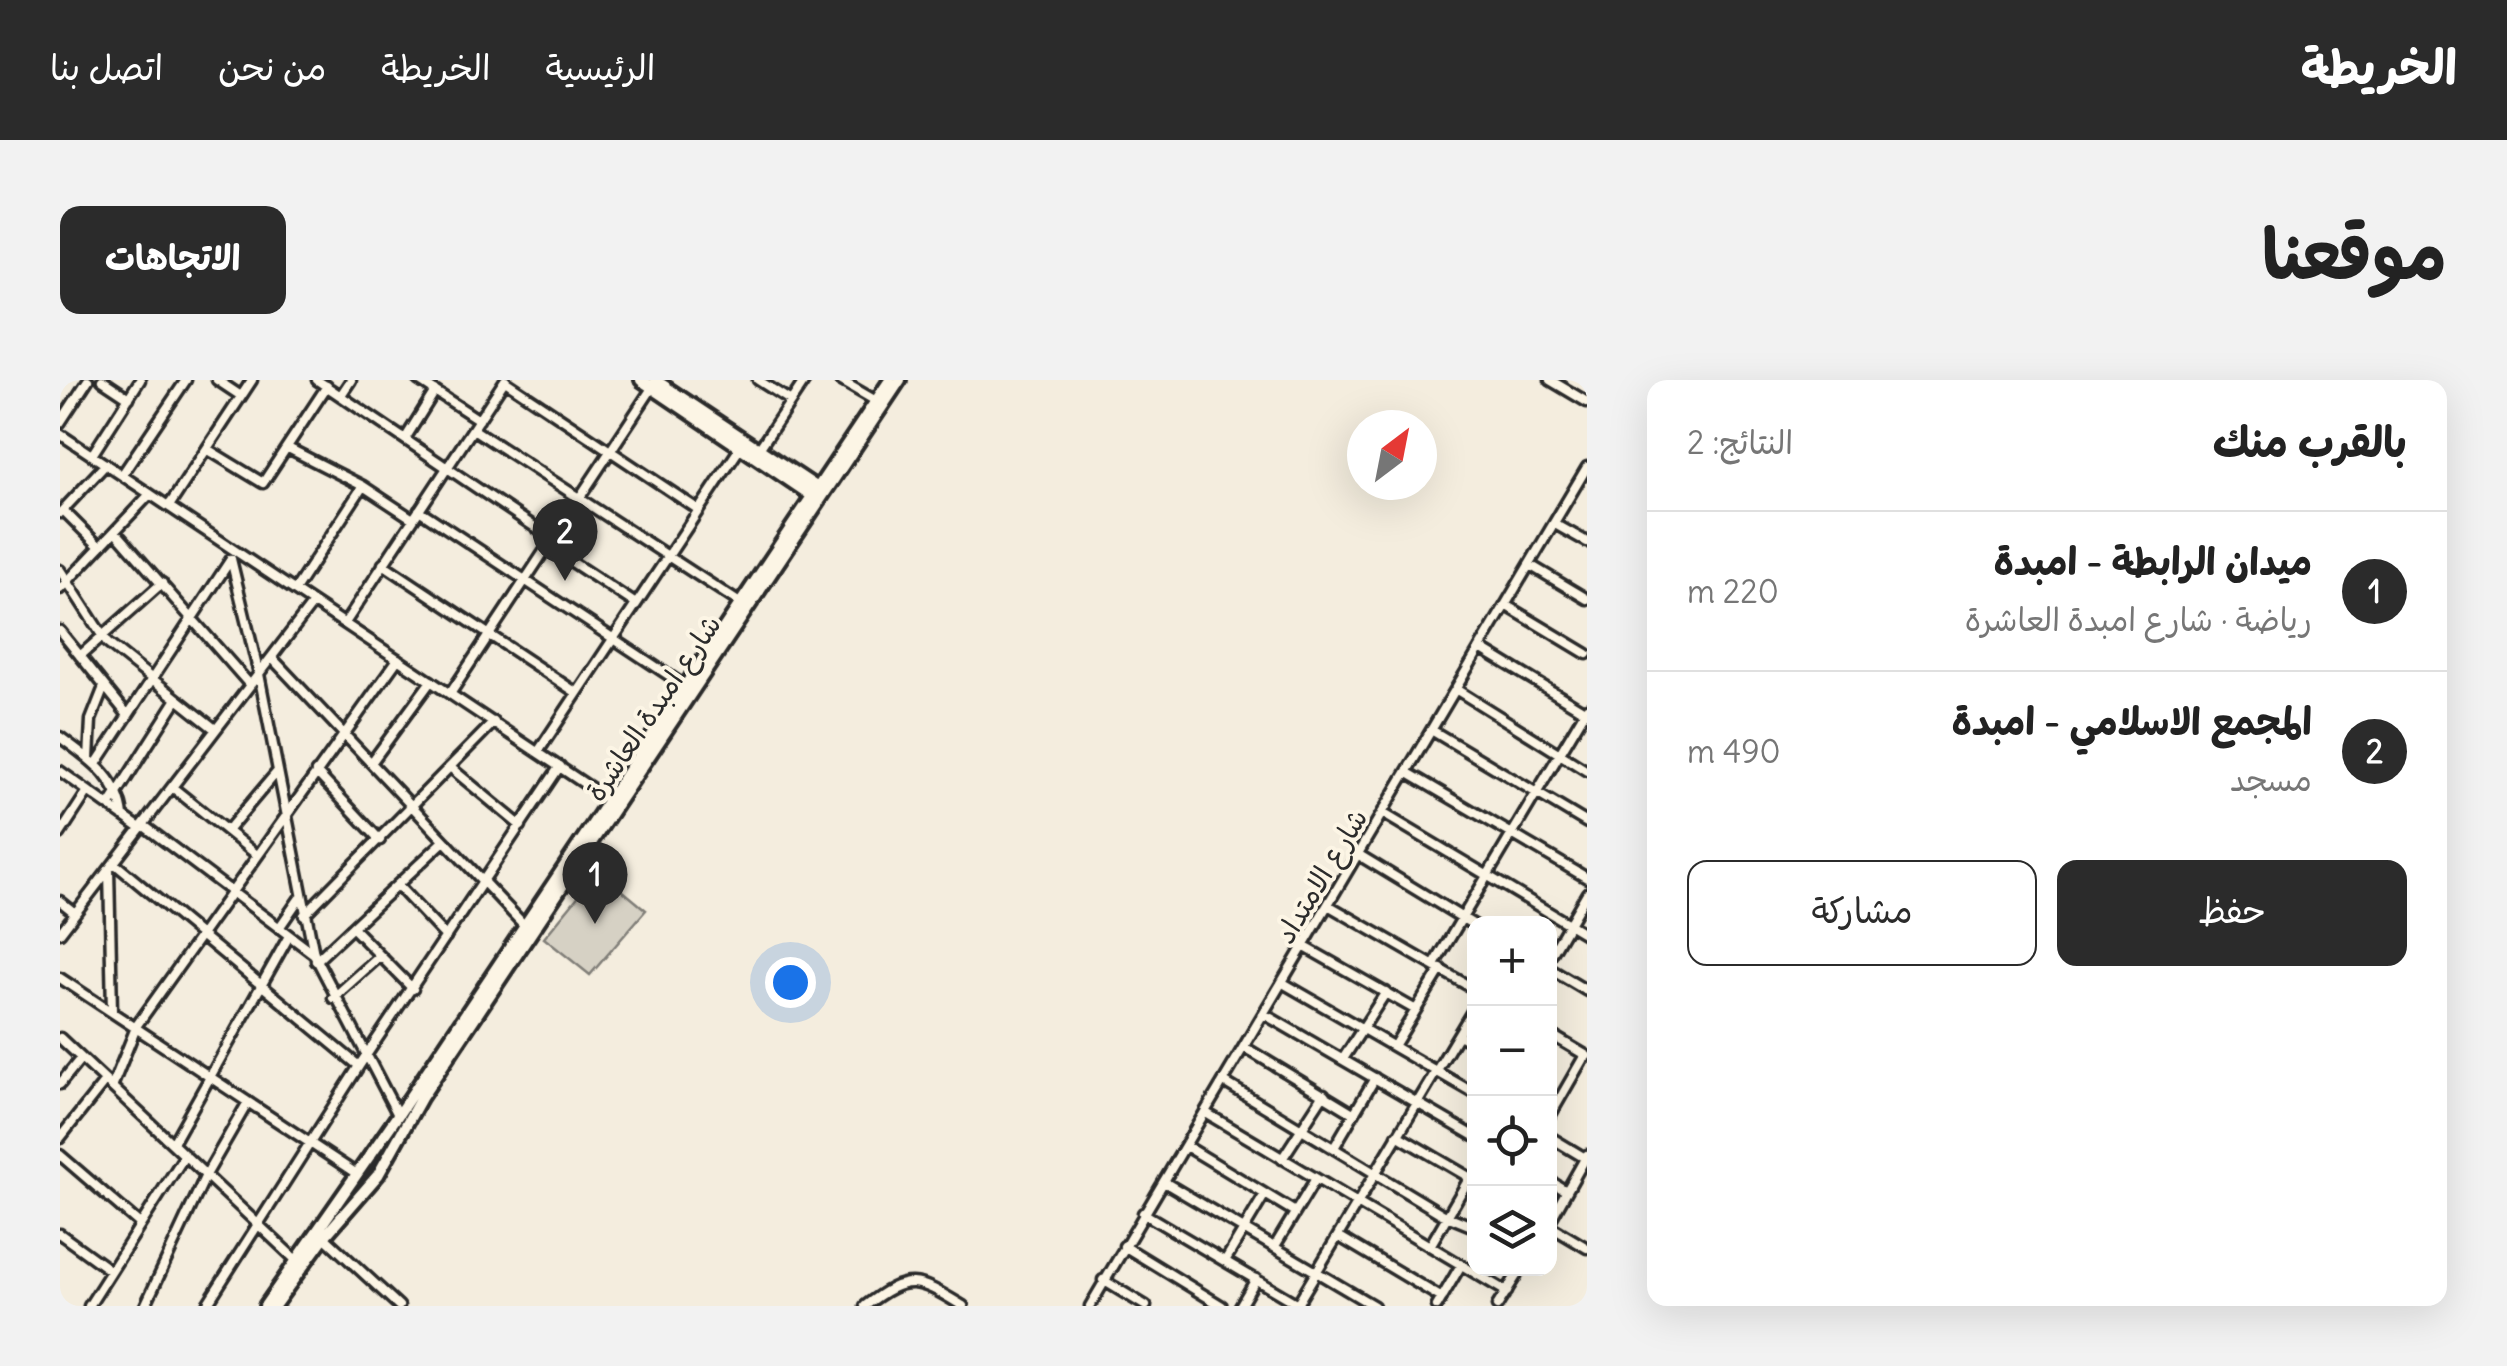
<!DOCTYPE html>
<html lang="ar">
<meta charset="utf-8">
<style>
body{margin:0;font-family:Delius,"Playpen Sans Arabic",sans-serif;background:#f2f2f2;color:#222;direction:rtl}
.controls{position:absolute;right:30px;bottom:30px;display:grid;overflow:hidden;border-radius:20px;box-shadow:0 10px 40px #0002}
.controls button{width:90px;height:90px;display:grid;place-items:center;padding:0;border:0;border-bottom:2px solid #e0e0e0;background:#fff;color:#222;font:50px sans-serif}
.compass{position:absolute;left:1287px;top:30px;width:90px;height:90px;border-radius:50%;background:#fff;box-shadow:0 10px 40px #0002;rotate:32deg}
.you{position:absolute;left:730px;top:602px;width:35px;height:35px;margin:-25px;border:8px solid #fff;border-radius:50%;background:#1a73e8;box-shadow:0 0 0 15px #1a73e833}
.badge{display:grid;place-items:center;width:65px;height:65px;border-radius:50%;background:#2b2b2b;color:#fff;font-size:32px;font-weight:700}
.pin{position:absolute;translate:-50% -82px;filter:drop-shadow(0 2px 5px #0008)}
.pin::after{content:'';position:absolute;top:52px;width:35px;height:30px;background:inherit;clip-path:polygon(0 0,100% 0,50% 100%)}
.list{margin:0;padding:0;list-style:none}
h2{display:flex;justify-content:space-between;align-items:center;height:130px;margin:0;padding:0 40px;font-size:42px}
h2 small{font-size:32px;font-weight:400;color:#767676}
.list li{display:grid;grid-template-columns:65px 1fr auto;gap:30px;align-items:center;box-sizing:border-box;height:160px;padding:0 40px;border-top:2px solid #e0e0e0}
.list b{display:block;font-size:38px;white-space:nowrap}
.list p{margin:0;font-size:32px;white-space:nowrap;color:#767676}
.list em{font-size:32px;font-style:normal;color:#767676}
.actions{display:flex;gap:20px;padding:30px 40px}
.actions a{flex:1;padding:22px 0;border:2px solid #2b2b2b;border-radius:20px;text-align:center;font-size:35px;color:#2b2b2b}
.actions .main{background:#2b2b2b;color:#fff}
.icon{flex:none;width:55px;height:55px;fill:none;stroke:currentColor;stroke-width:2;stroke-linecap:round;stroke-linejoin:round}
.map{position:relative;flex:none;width:1527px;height:926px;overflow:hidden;direction:ltr;border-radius:20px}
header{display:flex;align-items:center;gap:60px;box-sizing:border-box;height:140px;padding:0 50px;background:#2b2b2b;color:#fff}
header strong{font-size:48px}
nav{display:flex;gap:55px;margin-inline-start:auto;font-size:35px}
.intro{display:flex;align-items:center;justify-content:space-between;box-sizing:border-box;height:240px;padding:0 60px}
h1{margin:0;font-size:70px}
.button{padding:25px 45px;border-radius:20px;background:#2b2b2b;color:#fff;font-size:35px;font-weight:700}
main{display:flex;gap:60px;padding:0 60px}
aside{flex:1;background:#fff;border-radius:20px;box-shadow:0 10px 40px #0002}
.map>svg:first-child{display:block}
</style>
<header>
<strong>الخريطة</strong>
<nav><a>الرئيسية</a><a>الخريطة</a><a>من نحن</a><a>اتصل بنا</a></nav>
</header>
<div class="intro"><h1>موقعنا</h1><a class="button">الاتجاهات</a></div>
<main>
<aside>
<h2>بالقرب منك<small>النتائج: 2</small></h2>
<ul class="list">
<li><span class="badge">1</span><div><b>ميدان الرابطة - امبدة</b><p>رياضة · شارع امبدة العاشرة</p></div><em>220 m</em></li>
<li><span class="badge">2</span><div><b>المجمع الاسلامي - امبدة</b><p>مسجد</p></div><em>490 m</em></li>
</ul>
<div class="actions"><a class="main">حفظ</a><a>مشاركة</a></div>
</aside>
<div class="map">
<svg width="1527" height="926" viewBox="0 0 1527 926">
<rect width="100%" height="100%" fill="#f4edde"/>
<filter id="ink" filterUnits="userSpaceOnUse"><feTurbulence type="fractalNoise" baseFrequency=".01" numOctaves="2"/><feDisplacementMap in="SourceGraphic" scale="20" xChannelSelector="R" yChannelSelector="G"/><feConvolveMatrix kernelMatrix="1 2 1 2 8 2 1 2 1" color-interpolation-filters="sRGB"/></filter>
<g filter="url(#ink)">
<path fill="#d6d1c4" stroke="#807e78" stroke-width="2.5" d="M539,491L586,530L530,595L484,558Z"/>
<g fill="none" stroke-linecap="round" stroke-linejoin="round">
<defs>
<path id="minor" d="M42,0L69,18
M157,0L181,16
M257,0L491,158
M358,0L419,40
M698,0L731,21
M780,0L816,21
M1490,0L1527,22
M445,1L639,130
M281,15L291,0
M0,43L28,0
M413,49L680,223
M0,54L552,422
M345,59L375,11
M228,68L303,106L353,139
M147,69L203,103L267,6
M699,69L745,0
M32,75L80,0
M62,95L126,0
M109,126L192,0
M3,130L40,167
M359,130L625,306
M0,133L46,84
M1495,144L1527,162
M55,151L190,305
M486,165L576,224
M171,179L199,294L254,574L338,735
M323,184L517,313
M1470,185L1527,219
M0,190L47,263L155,349
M0,209L90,114
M235,210L303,106
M1447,226L1527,274
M285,243L445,0
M0,251L67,334
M1422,269L1526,332
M20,276L102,203
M212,278L465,546
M1397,310L1527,391
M390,314L592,8
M1373,351L1527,443
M0,357C28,378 59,397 63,436
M478,372L680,68
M29,379L31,340L44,307
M311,383L371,301
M36,384L171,179
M391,388L461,446
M0,391L80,448
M256,392L320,460
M1348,393L1527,498
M112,407L197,475
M49,426L117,319
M1324,434L1527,555
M83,445L254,574
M167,451L217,392
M0,454L28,411
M1299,475L1414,545
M54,483L299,686
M49,489L52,632
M338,506L386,557
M0,521L15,533
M1268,525L1414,609
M244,535L434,342
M292,547L353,609
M219,548L239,519
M0,553L253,223
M1245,567L1356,630
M1490,577L1527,513
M256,581L383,462
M1374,585L1527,328
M1490,589L1527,611
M0,598L297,794
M1223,603L1414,713
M273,618L320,576
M1204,634L1414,756
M1490,654L1527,676
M1399,655L1414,664
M0,658L237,881
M1334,666L1381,589
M1184,667L1293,733
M1283,679L1326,612
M1164,702L1382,834L1414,847
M0,704L21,678
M52,707L77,645L338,279
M1146,733L1447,912
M1490,736L1525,675
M1337,755L1414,800
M1490,757L1525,778
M0,758L45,701
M113,763L229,556
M1126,766L1235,832
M1275,766L1315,698
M0,775L80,844
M1222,779L1264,714
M1490,801L1506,811
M1104,802L1314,926
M1083,833L1239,925
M1490,841L1527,775
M1490,846L1527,868
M0,854L51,891
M261,854L339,926
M1278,856L1382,918
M1064,866L1162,926
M1215,866L1255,800
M1370,866L1410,797
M1165,881L1205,814
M1043,900L1086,926
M29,926L125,775
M85,926L146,795L188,722
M146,926L299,686L500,386
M805,926C849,892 858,899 903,926
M1030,926L1527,87
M1180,926L1196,899
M1236,926L1414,628
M1377,926L1401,885
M1437,926L1461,888"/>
<path id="major" d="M581,0L754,117
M595,0L759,109
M205,926L338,735L830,0
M214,926L264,857L318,795L361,718L840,0"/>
</defs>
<use href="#minor" stroke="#2b2b2b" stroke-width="15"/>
<use href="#major" stroke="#2b2b2b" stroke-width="18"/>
<use href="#minor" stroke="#fcf5e5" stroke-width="8"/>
<use href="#major" stroke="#fcf5e5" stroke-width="10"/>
</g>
</g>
<g text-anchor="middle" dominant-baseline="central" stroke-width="8" stroke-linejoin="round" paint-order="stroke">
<g font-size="28" fill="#2b2b2b" stroke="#fcf5e5">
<text transform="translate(593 328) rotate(-56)">شارع امبدة العاشرة</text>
<text transform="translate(1261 496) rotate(-59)">شارع الامتداد</text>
</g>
</g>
</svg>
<div class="controls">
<button>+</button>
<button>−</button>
<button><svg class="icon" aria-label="locate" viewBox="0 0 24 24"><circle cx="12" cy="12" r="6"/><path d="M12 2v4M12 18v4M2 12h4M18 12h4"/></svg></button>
<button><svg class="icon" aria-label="layers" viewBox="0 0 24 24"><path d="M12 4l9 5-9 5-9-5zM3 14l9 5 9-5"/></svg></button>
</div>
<svg class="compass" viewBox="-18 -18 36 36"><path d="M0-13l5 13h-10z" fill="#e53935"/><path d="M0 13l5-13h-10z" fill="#767676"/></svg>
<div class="you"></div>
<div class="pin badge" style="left:535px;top:544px">1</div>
<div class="pin badge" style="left:505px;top:201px">2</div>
</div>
</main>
